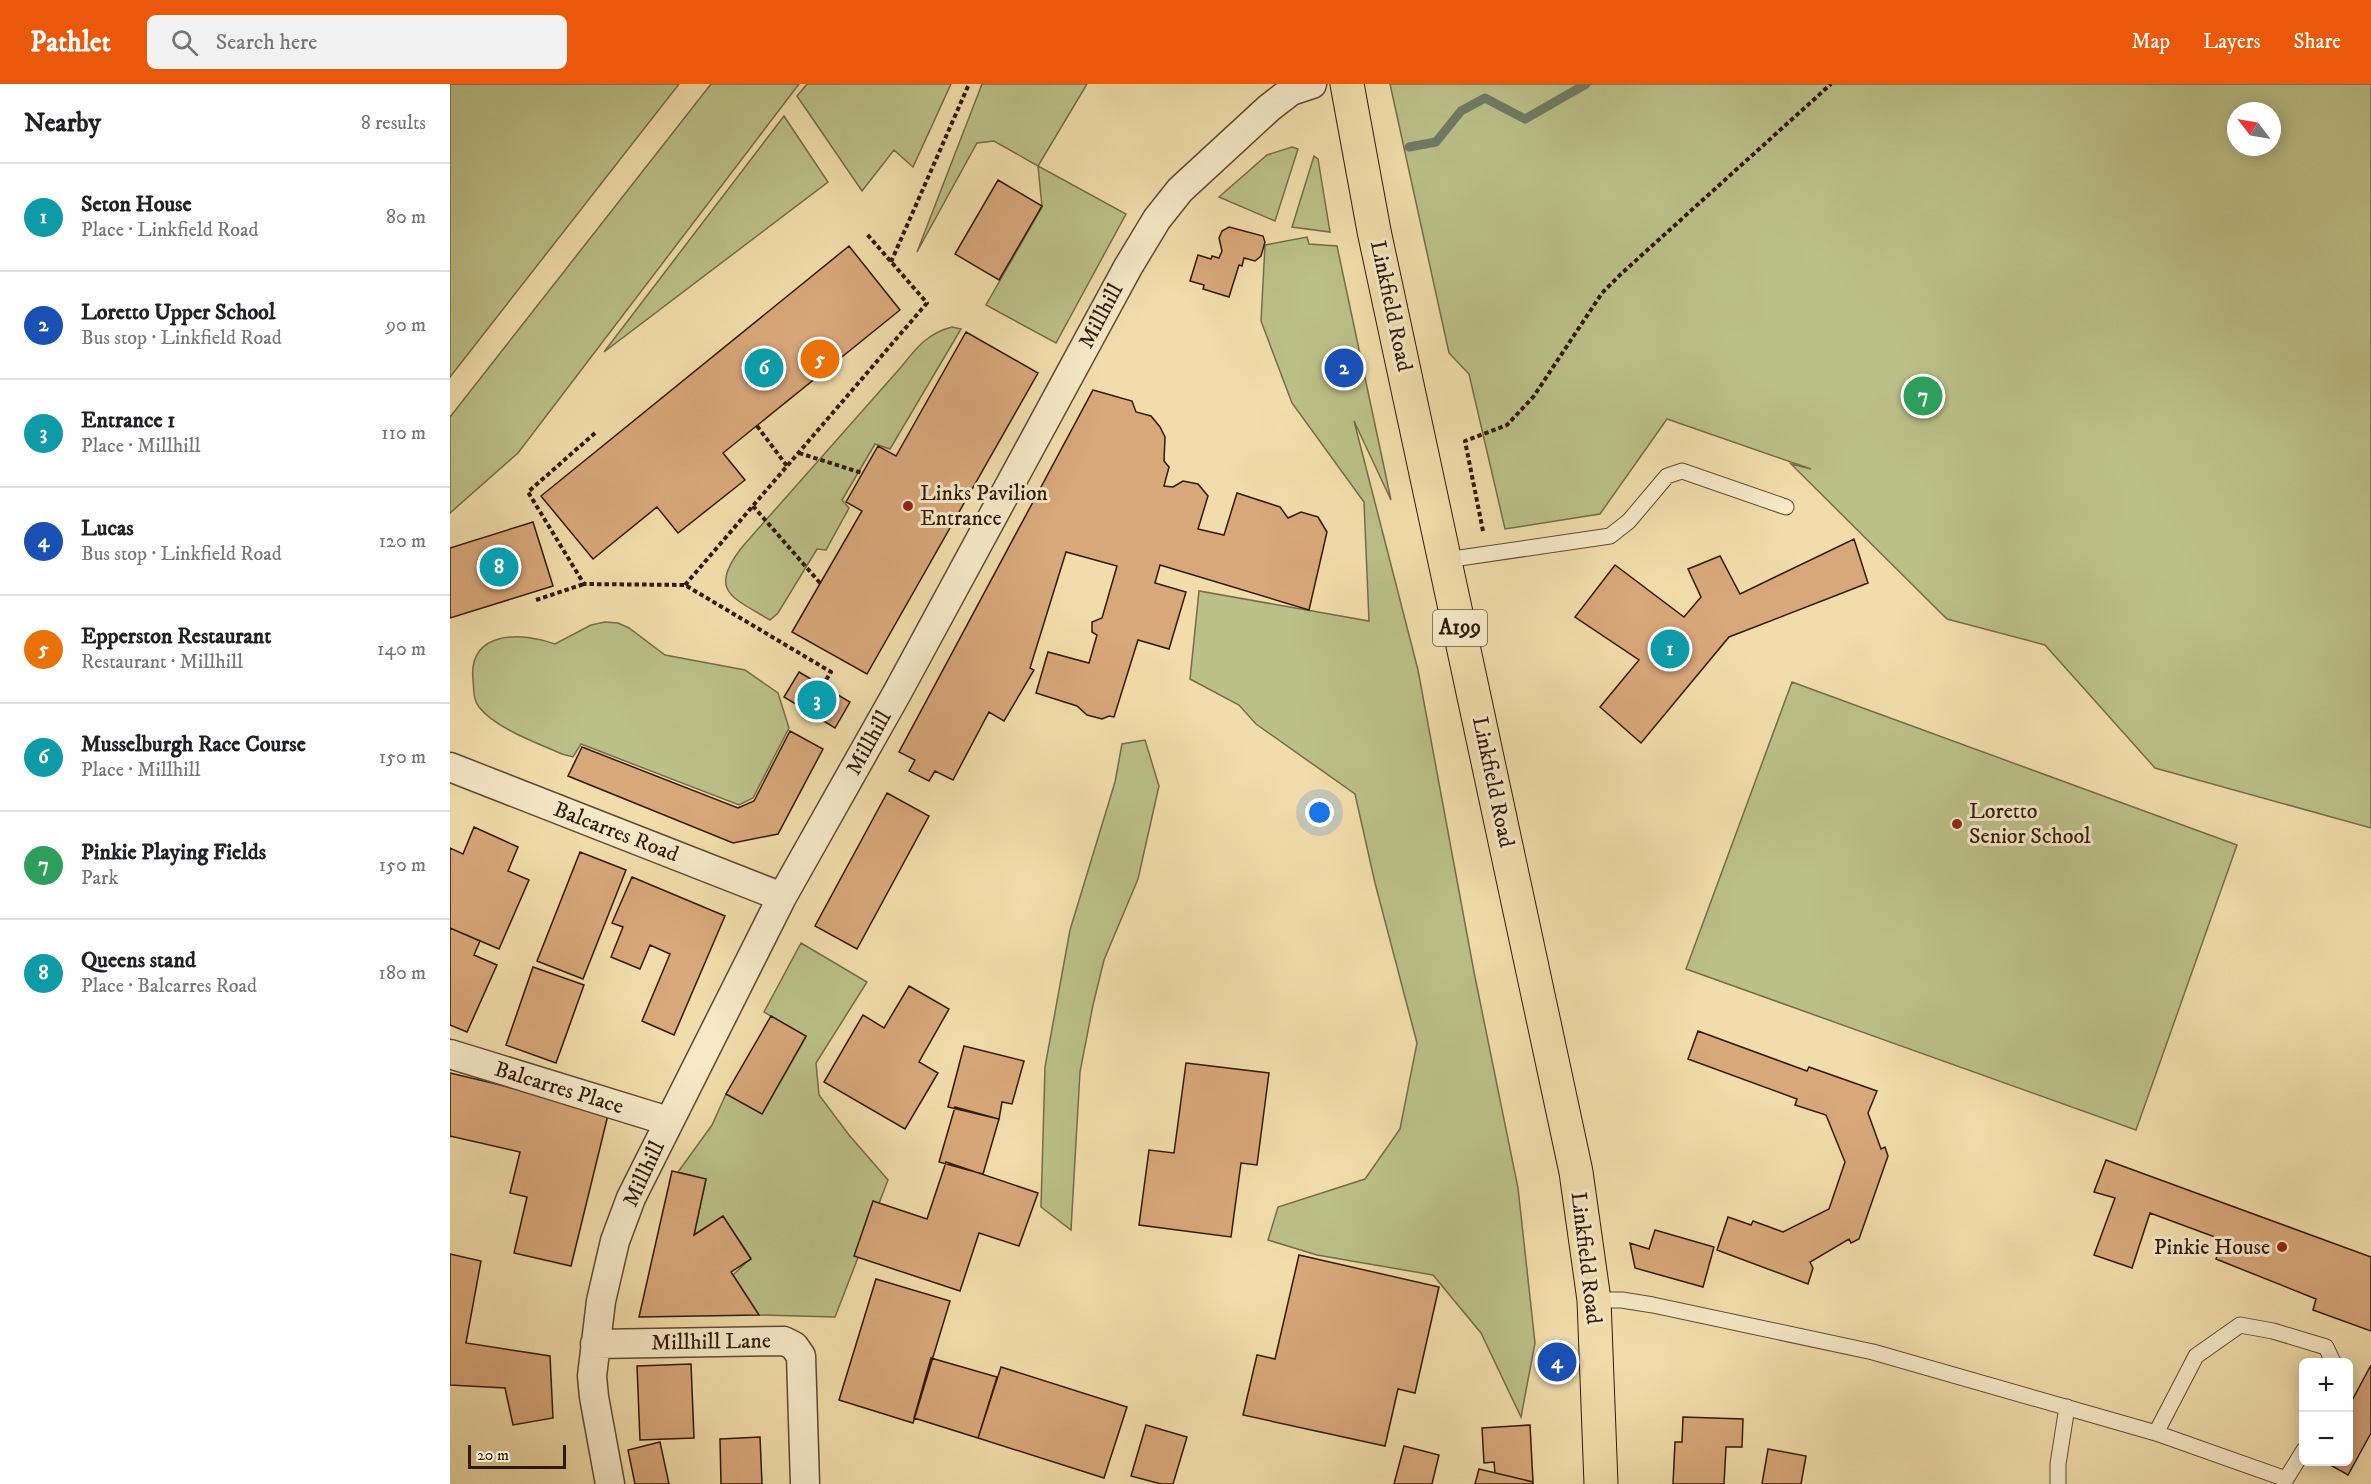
<!DOCTYPE html>
<meta charset="utf-8">
<style>
body{margin:0;font-family:"IM FELL DW Pica",serif;background:#f2f2f2;color:#202124}
.controls{position:absolute;right:18px;bottom:18px;display:grid;overflow:hidden;border-radius:9px;box-shadow:0 3px 15px #0003}
.controls button{width:54px;height:54px;display:grid;place-items:center;padding:0;border:0;border-bottom:2px solid #e0e0e0;background:#fff;color:#202124;font:30px sans-serif}
.compass{position:absolute;left:1777px;top:18px;width:54px;height:54px;border-radius:50%;background:#fff;box-shadow:0 3px 15px #0003;rotate:301deg}
.scale{position:absolute;left:18px;bottom:15px;width:98px;box-sizing:border-box;padding-left:6px;border:3px solid #311909;border-top:0;font-size:16px;line-height:21px;white-space:nowrap;color:#311909;-webkit-text-stroke:4px #f6e9c8;paint-order:stroke}
.you{position:absolute;left:870px;top:729px;width:21px;height:21px;margin:-15px;border:4px solid #fff;border-radius:50%;background:#1a73e8;box-shadow:0 0 0 9px #1a73e833}
.badge{display:grid;place-items:center;width:39px;height:39px;border-radius:50%;background:#ea580c;color:#fff;font-size:20px;font-weight:700}
.pin{position:absolute;translate:-50% -50%;border:3px solid #fff;box-shadow:0 2px 6px #0006}
.list{margin:0;padding:0;list-style:none}
h2{display:flex;justify-content:space-between;align-items:center;height:78px;margin:0;padding:0 24px;font-size:26px}
h2 small{font-size:20px;font-weight:400;color:#757577}
.list li{display:grid;grid-template-columns:39px 1fr auto;gap:18px;align-items:center;box-sizing:border-box;height:108px;padding:0 24px;border-top:2px solid #e0e0e0}
.list b{display:block;font-size:22px;white-space:nowrap}
.list p{margin:0;font-size:20px;white-space:nowrap;color:#757577}
.list em{font-size:20px;font-style:normal;color:#757577}
.icon{flex:none;width:33px;height:33px;fill:none;stroke:currentColor;stroke-width:2;stroke-linecap:round;stroke-linejoin:round}
.map{position:relative;flex:none;width:1921px;height:1400px;overflow:hidden}
header{display:flex;align-items:center;gap:36px;box-sizing:border-box;height:84px;padding:0 30px;background:#ea580c;color:#fff}
header strong{font-size:28px}
nav{display:flex;gap:33px;margin-inline-start:auto;font-size:21px}
.search{width:420px;height:54px;background:#f2f2f2;display:flex;align-items:center;gap:15px;box-sizing:border-box;padding:0 21px;border-radius:9px;color:#757577;font-size:22px}
main{display:flex}
aside{flex:1;background:#fff}
.map>svg:first-child{display:block}
</style>
<header>
<strong>Pathlet</strong>
<div class="search"><svg class="icon" aria-label="search" viewBox="0 0 24 24"><circle cx="10" cy="10" r="6"/><path d="M15 15l6 6"/></svg>Search here</div>
<nav><a>Map</a><a>Layers</a><a>Share</a></nav>
</header>
<main>
<aside>
<h2>Nearby<small>8 results</small></h2>
<ul class="list">
<li><span class="badge" style="background:#0f9aa8">1</span><div><b>Seton House</b><p>Place · Linkfield Road</p></div><em>80 m</em></li>
<li><span class="badge" style="background:#1a4fb4">2</span><div><b>Loretto Upper School</b><p>Bus stop · Linkfield Road</p></div><em>90 m</em></li>
<li><span class="badge" style="background:#0f9aa8">3</span><div><b>Entrance 1</b><p>Place · Millhill</p></div><em>110 m</em></li>
<li><span class="badge" style="background:#1a4fb4">4</span><div><b>Lucas</b><p>Bus stop · Linkfield Road</p></div><em>120 m</em></li>
<li><span class="badge" style="background:#e8710a">5</span><div><b>Epperston Restaurant</b><p>Restaurant · Millhill</p></div><em>140 m</em></li>
<li><span class="badge" style="background:#0f9aa8">6</span><div><b>Musselburgh Race Course</b><p>Place · Millhill</p></div><em>150 m</em></li>
<li><span class="badge" style="background:#2e9e5b">7</span><div><b>Pinkie Playing Fields</b><p>Park</p></div><em>150 m</em></li>
<li><span class="badge" style="background:#0f9aa8">8</span><div><b>Queens stand</b><p>Place · Balcarres Road</p></div><em>180 m</em></li>
</ul>
</aside>
<div class="map">
<svg width="1921" height="1400" viewBox="0 0 1921 1400">
<rect width="100%" height="100%" fill="#f1ddab"/>
<filter id="stains"><feTurbulence type="fractalNoise" baseFrequency=".00333" numOctaves="4"/><feColorMatrix values="0 0 0 0 .2 0 0 0 0 .09 0 0 0 0 .02 0 0 0 .5 -.17"/></filter>
<radialGradient id="worn" r=".72"><stop offset=".6" stop-color="#630" stop-opacity="0"/><stop offset="1" stop-color="#630" stop-opacity=".3"/></radialGradient>
<path fill="#bbc088" stroke="#766c48" stroke-width="1.5" fill-rule="evenodd" d="M0,0H229L0,293Z
M261,0H349L68,369L0,429V333Z
M357,0H501L463,83L444,66L412,107L347,12Z
M532,0H637L588,82L676,130L606,259L536,221L592,123L588,82L544,57L527,59L467,168Z
M940,0H1921V744L1705,684L1595,561L1497,535L1341,380L1361,385L1217,335L1150,430L1055,445L1019,290L999,269ZM1786,27H1822V63H1786Z
M334,32L378,98L154,268Z
M842,63L848,65L825,137L769,113L817,71Z
M864,72L868,75L880,148L842,143Z
M857,153L859,160L887,162L941,416L904,337L968,586L1024,888L1068,1104L1085,1259L1071,1333L1031,1249L983,1191L867,1171L818,1156L828,1123L915,1095L950,1045L967,959L925,799L905,710L806,640L789,621L740,595L749,507L919,537L914,418L842,319L811,237L815,161Z
M502,243L511,245L440,365L425,360L392,416L399,424L376,466L367,465L328,529L320,536C282,513 257,507 293,462L452,282C466,264 478,249 502,243Z
M155,538L168,539L179,544L215,571L295,586L328,609L339,644L303,714L289,721L131,660L123,673L112,670C87,659 45,644 29,623C23,616 24,605 23,596C18,546 72,548 105,560L141,541Z
M1342,598L1787,761L1686,1046L1236,885Z
M695,656L709,702L688,795L654,876L643,921L630,988L621,1146L591,1123L595,983L620,846L665,698L672,660Z
M351,859L417,898L366,979L369,1011L399,1051L438,1096L385,1233L309,1231L283,1191L301,1174L273,1132L244,1151L256,1095L228,1088L262,1041L276,1010L312,1030L356,953L314,928Z"/>
<g fill="none" stroke-linecap="round" stroke-linejoin="round">
<path stroke="#717b66" stroke-width="9" d="M959,63L986,58L1011,27L1035,14L1075,35L1136,0"/>
</g>
<path fill="#d8a77a" stroke="#311909" stroke-width="1.5" d="M548,96L592,122L549,196L505,170Z
M779,143L813,152L815,158L811,172L805,177L794,174L792,182L789,181L779,213L753,205L754,201L740,197L748,171L761,175L762,172L769,174L772,167L769,154L772,147Z
M399,162L450,226L273,369L295,396L228,449L207,423L143,475L91,412Z
M516,248L588,289L417,590L342,548L412,427L396,418L428,362L446,372Z
M643,306L682,317L686,328L701,332L710,343L715,353L714,377L719,383L714,402L723,403L733,397L748,400L758,412L748,445L774,451L787,409L830,423L838,434L851,428L868,433L877,448L859,526L710,481L705,499L736,508L719,565L688,556L664,633L659,632L652,635L637,631L627,622L586,609L598,568L639,579L647,551L642,548V538L652,534L667,482L616,468L580,584L584,586L554,637L539,628L503,696L485,687L479,697L459,687L465,676L449,668Z
M83,438L103,502L0,534V464Z
M1404,455L1418,499L1279,553L1191,659L1150,623L1189,576L1125,533L1165,481L1234,533L1251,513L1238,485L1270,472L1290,510Z
M349,588L400,618L385,644L334,613Z
M340,647L373,665L328,750L283,759L118,692L132,663L288,724L304,717Z
M437,709L479,732L407,865L365,842Z
M24,743L68,763L58,787L79,796L49,865L0,844V764L13,770Z
M130,768L176,786L133,895L87,877Z
M182,793L275,832L224,951L192,937L220,870L200,861L190,885L161,873L173,843L162,839Z
M0,844L30,857L24,871L47,881L17,948L0,941Z
M83,883L134,901L106,979L56,961Z
M459,902L499,925L469,978L488,989L455,1045L374,998L413,931L434,944Z
M321,932L356,952L312,1030L276,1010Z
M1248,947L1357,987L1359,983L1427,1007L1418,1029L1431,1065L1435,1063L1438,1072L1409,1155L1401,1159L1399,1155L1360,1178L1363,1184L1358,1200L1267,1166L1278,1133L1301,1141L1303,1137L1333,1148L1379,1125L1395,1078L1376,1031L1345,1021L1347,1015L1238,975Z
M514,962L574,977L562,1020L552,1018L549,1035L498,1023Z
M736,979L819,989L807,1081L791,1079L781,1153L689,1141L699,1066L724,1069Z
M0,989L159,1027L121,1182L64,1169L77,1113L60,1109L70,1068L0,1052Z
M505,1023L549,1035L533,1090L489,1078Z
M1656,1076L1921,1173V1247L1863,1226L1866,1215L1766,1175L1773,1156L1700,1129L1682,1184L1644,1171L1665,1114L1644,1108Z
M496,1078L588,1109L569,1162L529,1149L510,1207L404,1172L423,1117L477,1135Z
M222,1087L256,1095L244,1151L273,1132L301,1175L281,1188L309,1231L189,1233Z
M1205,1146L1264,1163L1253,1203L1185,1184L1180,1159L1199,1165Z
M0,1170L31,1177L16,1259L100,1272L103,1334L63,1341L55,1304L0,1301Z
M849,1171L989,1203L965,1309L948,1305L935,1362L793,1331L807,1271L825,1275Z
M426,1195L500,1217L463,1339L389,1316Z
M481,1274L547,1293L528,1354L464,1334Z
M241,1280L244,1354L190,1356L187,1282Z
M1921,1281V1349L1898,1391L1875,1378H1898V1324Z
M551,1283L677,1323L654,1394L528,1354Z
M1233,1333L1293,1335L1292,1363H1276L1274,1400H1223L1225,1358H1232Z
M696,1341L737,1353L723,1400H711L681,1392Z
M1080,1341L1083,1398L1045,1389L1044,1378L1034,1379L1032,1344Z
M310,1353L312,1400H271L270,1355Z
M210,1358L219,1400H185L178,1366Z
M954,1362L989,1371L982,1400H944Z
M1318,1365L1356,1372L1351,1400H1312Z
M1029,1385L1083,1398V1400H1025Z"/>
<g fill="none" stroke-linecap="round" stroke-linejoin="round">
<defs>
<path id="service" d="M996,476L1160,452L1179,437L1217,392L1232,387L1336,423
M1144,1216H1172L1203,1221L1423,1268L1706,1349L1836,1395L1854,1366
M1706,1349L1746,1272L1790,1241L1823,1247L1876,1263L1883,1278
M1608,1400V1380L1617,1323"/>
<path id="minor" d="M0,683L332,813
M0,970L218,1037
M145,1260L334,1257L344,1262L351,1272L355,1400
M160,1400L144,1313L142,1292L151,1217L165,1157L181,1114L332,813L447,609L678,183L707,135L730,106L819,24L841,7L862,0"/>
<path id="primary" d="M897,0L924,147L1126,1088L1144,1216L1151,1400"/>
</defs>
<use href="#service" stroke="#614a32" stroke-width="17"/>
<use href="#minor" stroke="#614a32" stroke-width="31"/>
<use href="#primary" stroke="#311909" stroke-width="35"/>
<path stroke="#311909" stroke-width="4" stroke-dasharray="4.5 3" stroke-linecap="butt" d="M441,178L519,0
M307,342L337,382
M145,349L78,408L134,500L235,501L381,588L372,602
M349,369L412,389
M303,422L370,499
M1033,447L1015,357L1057,341L1084,312L1152,209L1172,189L1381,0
M235,501L477,219L416,149
M86,516L134,500"/>
<use href="#service" stroke="#f6e9c8" stroke-width="15"/>
<use href="#minor" stroke="#f6e9c8" stroke-width="28"/>
<use href="#primary" stroke="#f1ddab" stroke-width="33"/>
</g>
<g fill="#8f2418" stroke="#f6e9c8" stroke-width="2">
<circle cx="458" cy="422" r="6"/>
<circle cx="1507" cy="740" r="6"/>
<circle cx="1832" cy="1163" r="6"/>
</g>
<g text-anchor="middle" dominant-baseline="central" stroke-width="6" stroke-linejoin="round" paint-order="stroke">
<rect fill="#f6e9c8" stroke="#6c5742" stroke-width="1.5" x="983" y="526" width="54" height="36" rx="4.5"/>
<g font-size="21" font-weight="bold" fill="#311909">
<text x="1010" y="544">A199</text>
</g>
<g font-size="22" fill="#311909" stroke="#f6e9c8">
<text transform="translate(941 222) rotate(78)">Linkfield Road</text>
<text transform="translate(651 232) rotate(-62)">Millhill</text>
<text transform="translate(419 659) rotate(-61)">Millhill</text>
<text transform="translate(1043 698) rotate(78)">Linkfield Road</text>
<text transform="translate(166 748) rotate(21)">Balcarres Road</text>
<text transform="translate(109 1004) rotate(17)">Balcarres Place</text>
<text transform="translate(194 1090) rotate(-65)">Millhill</text>
<text transform="translate(1136 1174) rotate(83)">Linkfield Road</text>
<text transform="translate(261 1258) rotate(-1)">Millhill Lane</text>
</g>
<g font-size="22" fill="#311909" stroke="#f6e9c8" text-anchor="start">
<text x="470" y="409">Links Pavilion<tspan x="470" dy="25">Entrance</tspan></text>
<text x="1519" y="727">Loretto<tspan x="1519" dy="25">Senior School</tspan></text>
<text x="1820" y="1163" text-anchor="end">Pinkie House</text>
</g>
</g>
<rect width="100%" height="100%" filter="url(#stains)"/>
<rect width="100%" height="100%" fill="url(#worn)"/>
</svg>
<div class="controls">
<button>+</button>
<button>−</button>
</div>
<svg class="compass" viewBox="-18 -18 36 36"><path d="M0-13l5 13h-10z" fill="#e53935"/><path d="M0 13l5-13h-10z" fill="#757577"/></svg>
<div class="scale">20 m</div>
<div class="you"></div>
<div class="pin badge" style="left:1220px;top:565px;background:#0f9aa8">1</div>
<div class="pin badge" style="left:894px;top:284px;background:#1a4fb4">2</div>
<div class="pin badge" style="left:367px;top:616px;background:#0f9aa8">3</div>
<div class="pin badge" style="left:1107px;top:1278px;background:#1a4fb4">4</div>
<div class="pin badge" style="left:370px;top:275px;background:#e8710a">5</div>
<div class="pin badge" style="left:314px;top:284px;background:#0f9aa8">6</div>
<div class="pin badge" style="left:1473px;top:312px;background:#2e9e5b">7</div>
<div class="pin badge" style="left:49px;top:483px;background:#0f9aa8">8</div>
</div>
</main>
